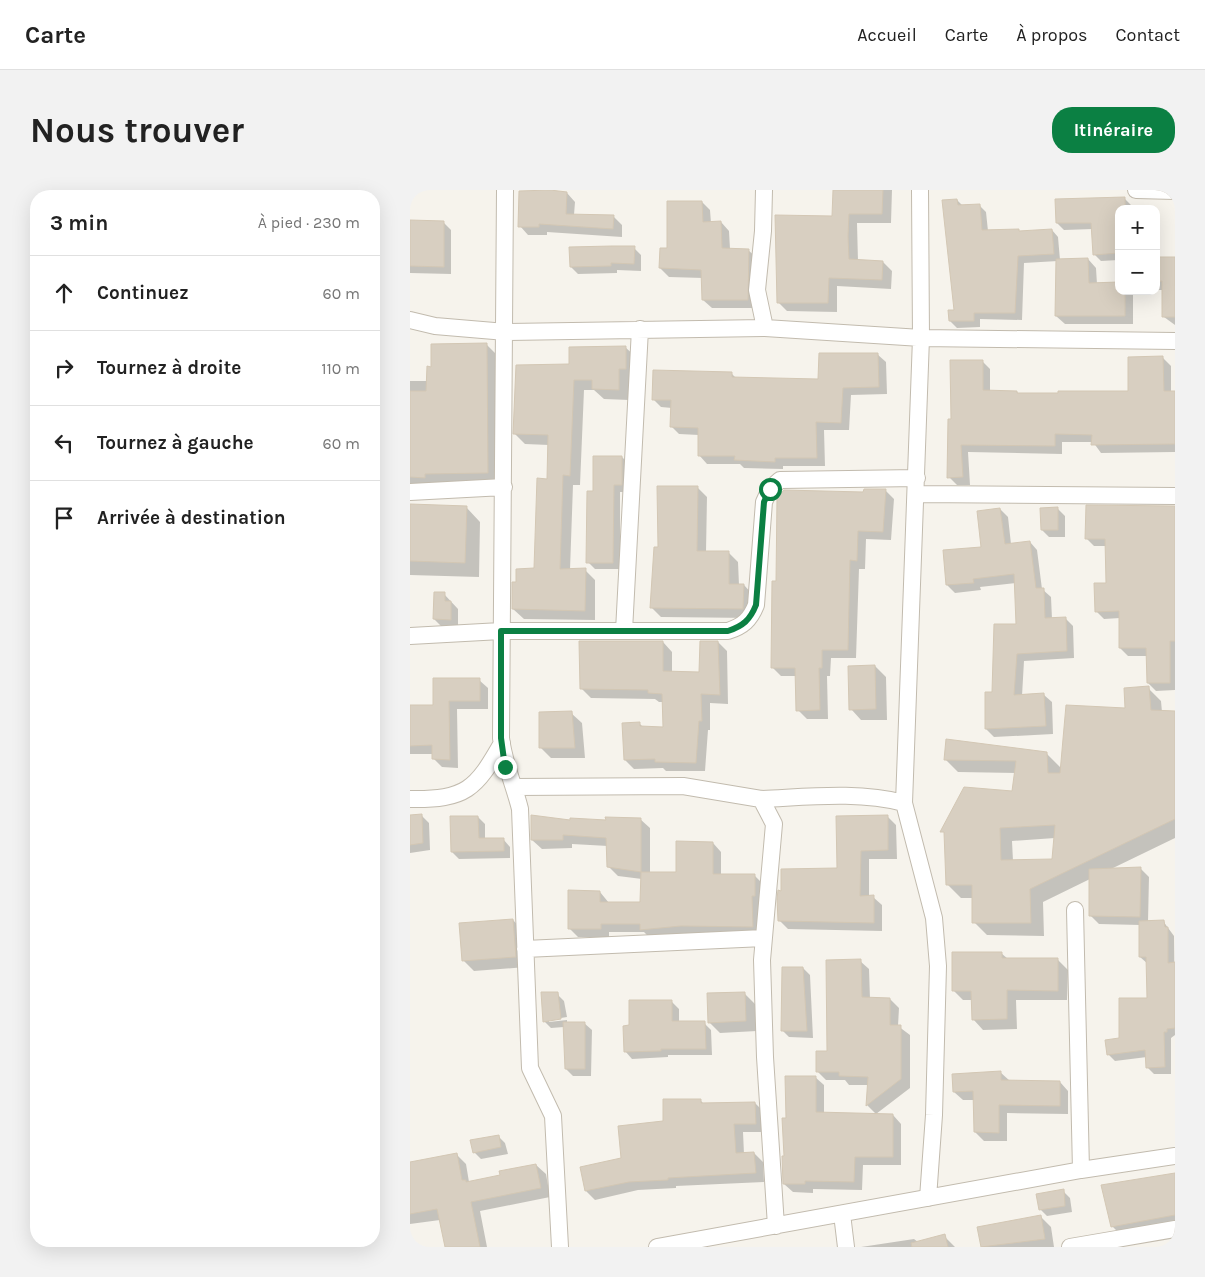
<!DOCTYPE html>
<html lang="fr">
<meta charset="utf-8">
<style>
body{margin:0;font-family:Karla,sans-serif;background:#f2f2f2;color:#222}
.controls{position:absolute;right:15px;top:15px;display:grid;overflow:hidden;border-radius:10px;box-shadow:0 5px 20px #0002}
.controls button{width:45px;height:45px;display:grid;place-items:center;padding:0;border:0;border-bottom:1px solid #e0e0e0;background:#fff;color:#222;font:25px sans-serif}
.stop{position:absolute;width:15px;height:15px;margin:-11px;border:4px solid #0b8043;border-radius:50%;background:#fff}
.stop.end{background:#0b8043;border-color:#fff;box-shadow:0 1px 5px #0008}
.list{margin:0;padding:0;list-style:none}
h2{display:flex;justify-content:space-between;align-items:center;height:65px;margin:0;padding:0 20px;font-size:21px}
h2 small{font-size:16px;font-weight:400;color:#767676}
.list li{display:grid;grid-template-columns:32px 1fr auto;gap:15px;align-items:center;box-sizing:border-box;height:75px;padding:0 20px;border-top:1px solid #e0e0e0}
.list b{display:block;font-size:19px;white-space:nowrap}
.list em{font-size:16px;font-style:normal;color:#767676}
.icon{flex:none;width:28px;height:28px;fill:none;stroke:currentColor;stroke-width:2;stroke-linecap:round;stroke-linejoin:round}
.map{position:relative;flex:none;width:765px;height:1057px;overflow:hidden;border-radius:20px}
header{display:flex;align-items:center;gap:30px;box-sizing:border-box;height:70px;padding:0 25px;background:#fff;border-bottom:1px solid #e0e0e0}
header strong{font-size:24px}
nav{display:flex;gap:28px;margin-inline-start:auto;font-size:18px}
.intro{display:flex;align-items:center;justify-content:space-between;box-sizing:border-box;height:120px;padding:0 30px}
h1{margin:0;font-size:35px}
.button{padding:12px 22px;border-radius:20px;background:#0b8043;color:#fff;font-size:18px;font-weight:700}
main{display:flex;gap:30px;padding:0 30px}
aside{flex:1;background:#fff;border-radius:20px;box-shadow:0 5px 20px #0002}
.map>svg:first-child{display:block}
</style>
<header>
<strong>Carte</strong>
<nav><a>Accueil</a><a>Carte</a><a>À propos</a><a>Contact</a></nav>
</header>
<div class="intro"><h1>Nous trouver</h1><a class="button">Itinéraire</a></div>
<main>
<aside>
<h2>3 min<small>À pied · 230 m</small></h2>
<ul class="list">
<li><svg class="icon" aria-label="ahead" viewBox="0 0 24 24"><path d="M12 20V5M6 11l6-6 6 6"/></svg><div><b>Continuez</b></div><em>60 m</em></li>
<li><svg class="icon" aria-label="right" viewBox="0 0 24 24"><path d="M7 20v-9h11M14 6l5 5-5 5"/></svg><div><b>Tournez à droite</b></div><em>110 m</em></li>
<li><svg class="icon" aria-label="left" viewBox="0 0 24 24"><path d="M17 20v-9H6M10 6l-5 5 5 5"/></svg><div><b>Tournez à gauche</b></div><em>60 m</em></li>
<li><svg class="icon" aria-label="arrive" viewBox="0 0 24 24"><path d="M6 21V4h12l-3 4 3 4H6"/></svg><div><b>Arrivée à destination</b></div></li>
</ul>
</aside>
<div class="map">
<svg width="765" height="1057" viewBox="0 0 765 1057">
<rect width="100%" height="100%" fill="#f6f3ec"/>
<path fill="#0003" fill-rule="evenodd" d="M424,0H482L481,33H447L448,71L473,72L482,81L481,99L427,96V122L377,121L368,112L423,28Z
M157,3L165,12L164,25L203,26L212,35V47L137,42V45H118L110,36Z
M714,8L721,15V19H709V70L691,71L684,64L683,39L654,40L647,33Z
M547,10L553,16L569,15L576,22L578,41L608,40L611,42L642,40L648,47L650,70L678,69L686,78L687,94L709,101L723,102V134H655L646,126L648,71L614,73L612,130L570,129V137L547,138L540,131L545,121Z
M292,12L300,20L301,33L311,32L319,41L320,59L338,60L347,68L346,118H302L293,110V88L259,87L250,78Z
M0,31L33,32L41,40V84L0,83Z
M224,58L231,65V81L207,80V83L168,84L161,77Z
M746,68H765V135L754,127L753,100H746Z
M76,154L85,163L86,291L24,293V296L0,294V191H18L22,178Z
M215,157L226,167L219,210L194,209L184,200H174L170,295H163L160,380H175L185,390V430L114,429L103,419L107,393L126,379L139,290V255L115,254L104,243L160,175Z
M467,164L476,172L477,204L441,205L439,240H414L415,276H373V279L334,278L330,274H297L289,265V245L269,244L261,236L262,218L251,217L243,209L322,184L327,189L409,190Z
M753,168L761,176V202H765V262L691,263L683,252H652V264L558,262L560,295H547L539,287L542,230L572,171L580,179V201L607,202L609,204L719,203Z
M212,267L219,274L218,302H210V379H185L178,372L184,302Z
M287,297L297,307L296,362H318L328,372L329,395H334L343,405L342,428L251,427L242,418L249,358Z
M475,300L484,309L481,350L456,349L455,379H449L446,468H421L420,486H417L418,529H397L388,520L387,486H371L362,477L367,392L455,303Z
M0,315L56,317L70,332L69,387L0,385Z
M765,317V500L746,501L738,493V466H718L710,458V428L694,429L686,421L698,394L696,356H684L676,348Z
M590,319L598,327L601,354L620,352L627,360L632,399L641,407L642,429L655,428L663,436L664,468L614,471L612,506L634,505L642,512L643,544L584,547L576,539V503H583L608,435L606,393L570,397L571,400L545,403L537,395L573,359Z
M648,319L655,326V347H639L632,340Z
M34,404L48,419V436H31L24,429Z
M253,452L262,462V482L290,483L308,452L317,461L318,514L300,513V540H298L295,581H256L253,578L224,579L215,570L229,533L234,538H254V512H249L245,509L181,508L172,499Z
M465,476L476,487L477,530H451L441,519Z
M69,490L78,498V519H47L48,578L32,577L24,569L23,564H0V517L24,516Z
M738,498L751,511L752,522L765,523V648L701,679L730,678L739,687L738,732L753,731L764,746L765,845L761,848V884H744L737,877V867L705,871L698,864L739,809L738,774L730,767V735L689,734L680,725V689L633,712L634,746L577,745L564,732L563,708H551L538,695L603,602L606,583L548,582L535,569L636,563L651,578ZM645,648L643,671H603L602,651Z
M161,523L172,533L175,568H141L131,558Z
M0,626H12L19,633L20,660L0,663Z
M477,626L486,635L487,669H459V707H463L472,715V741L378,739L369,730L428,679Z
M68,627L75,634V649H93L100,657V668L49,669L42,662Z
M230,629L240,638V683H268L303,653L311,662V685H344L353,694L351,745L240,748L234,742H199V747H168L160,739L190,702L199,713H231L232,689L208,686L199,677L198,656L162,654V658L132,659L122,650L161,631Z
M103,730L113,741L116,777L64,781L53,770Z
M591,763L598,769L648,770L658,780L657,810H606L607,839L573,840L563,829V810H553L543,800Z
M450,771L459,779L460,809H480L489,818L488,836L500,845V898L466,924L457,915L459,895H439L435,890H416L407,881L418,862Z
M393,778L400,785L403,848L379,847L372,840Z
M334,803L345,814L347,841L310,843L299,832Z
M147,804L154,811L157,827L139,830V832L157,830V833H174L182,840L181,886H163L156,879L154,837L141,838L134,831Z
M262,812L269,819V833H294L301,840L302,865H258V867L222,869L215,861L220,837Z
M590,882L600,891L650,892L658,901V924L597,923V951H574L565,942L564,910H553L544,902Z
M405,887L414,895V924L483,925L491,934V975H453L452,1000L403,999V1003L383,1002L374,994L377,929Z
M291,911L294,914L345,913L354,922V942H333L334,964L344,963L353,972L354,992L266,996V998L228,1000L185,1010L176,1001L255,932Z
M88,946L95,953L98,964L71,969L64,962Z
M46,964L56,974L59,992L92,986L126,975L136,984L140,1007L70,1021L77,1057H36L30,1030L0,1034V973Z
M765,985V1037L713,1047L702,1036Z
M653,1001L660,1008L662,1022L637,1026L630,1019Z
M630,1026L641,1037L644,1057H572L568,1038Z
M534,1046L545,1057H451L504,1049L508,1052Z"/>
<path fill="#d8cfc1" stroke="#d3c7b4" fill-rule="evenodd" d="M140,0L157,2L156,24L204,25L203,39L129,34V37H108L109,1Z
M423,0H473L472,24H439L438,46L439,69L473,71L472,90L419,88L418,113H367L365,25L422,26Z
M715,7V19H709V63L683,65L681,33H646L645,9Z
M547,9L548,15L570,14L572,40L609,39V41L642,39L644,64L608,66L605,123H564V131H539L538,120H544L532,10Z
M257,11H292L293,32L311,31L312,58L339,59L338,110H292L291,80L249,78L250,58H257Z
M0,30L34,31V77L0,76Z
M202,56H225L224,74L201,73V76L160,77L159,57Z
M746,67H765V127H752V91L746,92Z
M678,68L679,93L709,92V101H715V126H645L646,69Z
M77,153L78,283L15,284V288L0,287V201H16L17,176L21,177V154Z
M216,156V179H209V200L182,199V190H164L160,286L153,285L150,379L176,378L175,421L102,419V392H106V379L124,378L127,288L137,289L138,245L103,244L106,175L159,174V157Z
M409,163H468L469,197L433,198L431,233L406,232L407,268H365V272L324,270L325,266H288V238L260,237L261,210H242L243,180L322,182V187L408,189Z
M753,166L754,201H765V254L681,255L682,245L645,244V256L551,255L553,287L537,288L538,229H541L540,170H573V200L607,201V203H648V201H718V167Z
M183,266H212V295H204L203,373H176L177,301H183Z
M247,296H288L287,361H319V394H334L333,419L240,418L244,357H248Z
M454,299H476L473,342L448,341L447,371L440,370L438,460H412V478H409L410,520L386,521L385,478H361L362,391H366L367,308L374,300L453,302Z
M0,314L57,316L55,373L0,371Z
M676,315L765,316V451H760V493H737L736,458H709V421L685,422L684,393H696L695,349H675Z
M648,317V340H631L630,318Z
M590,318L595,354L620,351L626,398H634L635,428L656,427L657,461L607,464L604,505L634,503L636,536L575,539V502H582L584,434H606L604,384L563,389L564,393L536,395L533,360L571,357L567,321Z
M24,402H35V411H41V430L23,429Z
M169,451H253V481L289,482L290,451H308L310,505L291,504L292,531H289L286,573L245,572V569L214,570L212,533L230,532V536L253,537L252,504L238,503V500L170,499Z
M465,475L466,519L439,520L438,476Z
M23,488H70V511H39L40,570L22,569V555L0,556V515H23Z
M739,496L741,520L765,521V629L620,699L621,733H562V695H536L534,642H530L554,597L602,601L606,571L534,570L536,549L637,562L638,583H650L656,515L715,518L714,498ZM645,635L642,669L591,670L590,638Z
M162,521L165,558H129V522Z
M12,624L13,653L0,655V625Z
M121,625L160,630V628L196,630L195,627L231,628V682L197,677L196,648L153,645V650H121Z
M478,625V660L451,661L450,706L464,705V733L368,731L367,709L368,700L371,701V679L427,678L426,626Z
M40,626H68L69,648H94V661L41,662Z
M266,651L303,652V684H345V706H342L343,737L271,736L230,740V734H191V739H158V700L190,701V712H230L231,682H266Z
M731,677L730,727L679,726V679Z
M103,729L106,767L52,771L49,733Z
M754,730L755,737H758V773L765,772V838L757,839V842H754L755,877L736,878L735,860L697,865L695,850L709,848V808H737L736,767H729V731Z
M542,762H592V768H648V801L597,800V829L562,830L561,801H542Z
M451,769L452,807L480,808V835H491V889L456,916L458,887L429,886V882H406V861H417L416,770Z
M372,777H393L397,841H371Z
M131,802H148L151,829L133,832Z
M335,802L336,831L298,833L297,803Z
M219,810H262V831H295L296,859H251V861L214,862L213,836L219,835Z
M153,832H175V879H155Z
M591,881V890L650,891V916L589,915V943L564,942L563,901L543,902L542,884Z
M375,886H406V922L483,924V967H445L444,992L395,991V994H373L372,966H374L372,928H376Z
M253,909H291V913L345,912L346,934H324L326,963L344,962L346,983L258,988V990L219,992L175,1001L170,977L211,968L208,936L253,931Z
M89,945L91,957L63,963L60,950Z
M47,963L52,990H56V992L90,985L89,981L126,974L131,998L61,1012L70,1057H35L27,1019L0,1024V972Z
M765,983V1025L701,1037L691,995Z
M654,999L655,1016L629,1020L626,1004Z
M631,1025L635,1049L571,1057L567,1037Z
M535,1044L538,1057H502L501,1053Z"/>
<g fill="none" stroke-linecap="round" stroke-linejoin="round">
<defs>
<path id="minor" d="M95,0L91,548C94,573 104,595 110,619L120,878L143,926L150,1057
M354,0L353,41L347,100L355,138
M510,0L511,148L494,613L524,728L528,776L524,925L518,1008
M726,0L765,1
M0,130L25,136L96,142L355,138L511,148L765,151
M0,302L94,297
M506,304L765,306
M214,441L230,139
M0,446L91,441H318C333,436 340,430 346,415L354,312L360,299L370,290L507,288
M104,597L273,596L351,609
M0,609C56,610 66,599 92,553
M665,720L671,980
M115,759L354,748
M432,1024L436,1057
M366,1036L355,867L352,770L364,634L351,609C398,607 448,601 494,613
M247,1057L671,980L765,966
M660,1057L765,1039"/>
</defs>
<use href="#minor" stroke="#c2bbae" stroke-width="18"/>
<use href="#minor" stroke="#fff" stroke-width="16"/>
</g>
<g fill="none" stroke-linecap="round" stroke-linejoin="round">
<path stroke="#0b8043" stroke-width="6" d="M95,577L91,548V441H318C333,436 340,430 346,415L354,312L360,299"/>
</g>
</svg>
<div class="controls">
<button>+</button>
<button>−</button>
</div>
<div class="stop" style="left:360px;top:299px"></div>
<div class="stop end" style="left:95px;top:577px"></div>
</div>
</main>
